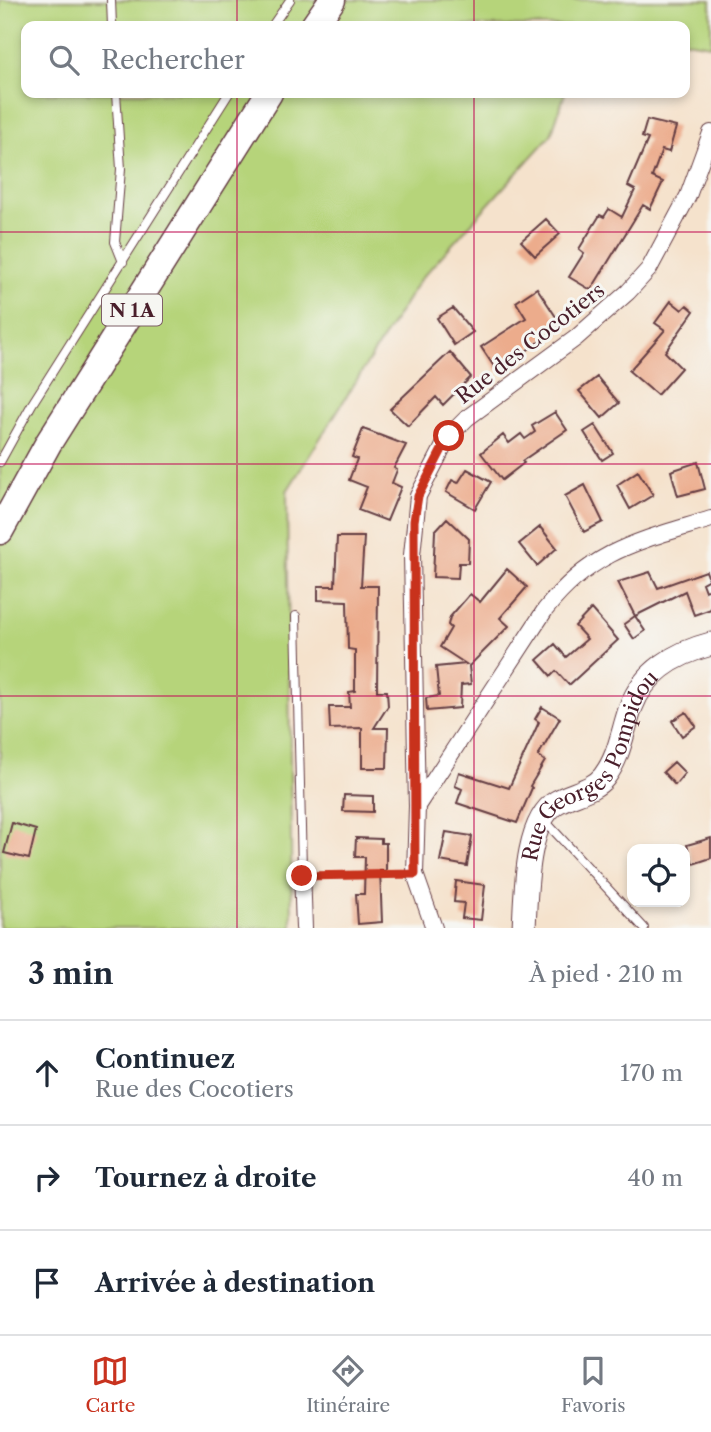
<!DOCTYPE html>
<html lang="fr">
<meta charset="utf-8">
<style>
body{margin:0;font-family:"Libre Caslon Text",serif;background:#f6f6f7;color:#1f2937}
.controls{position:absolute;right:21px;bottom:21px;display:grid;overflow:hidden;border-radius:14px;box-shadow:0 4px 10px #0003}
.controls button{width:63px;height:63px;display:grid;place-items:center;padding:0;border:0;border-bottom:2px solid #e0e1e3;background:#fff;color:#1f2937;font:35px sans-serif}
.stop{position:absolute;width:21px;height:21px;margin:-16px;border:5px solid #c8321e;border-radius:50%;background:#fff}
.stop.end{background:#c8321e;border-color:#fff;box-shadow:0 2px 7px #0008}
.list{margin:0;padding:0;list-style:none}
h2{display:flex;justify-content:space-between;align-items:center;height:91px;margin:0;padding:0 28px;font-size:30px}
h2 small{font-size:23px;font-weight:400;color:#747a83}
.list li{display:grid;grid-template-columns:46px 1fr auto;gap:21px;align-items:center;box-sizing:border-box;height:105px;padding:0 28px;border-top:2px solid #e0e1e3}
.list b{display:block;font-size:26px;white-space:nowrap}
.list p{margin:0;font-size:23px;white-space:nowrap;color:#747a83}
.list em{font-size:23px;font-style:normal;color:#747a83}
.icon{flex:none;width:38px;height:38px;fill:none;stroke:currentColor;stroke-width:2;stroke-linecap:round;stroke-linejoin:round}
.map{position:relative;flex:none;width:711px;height:928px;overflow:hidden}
.search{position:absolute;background:#fff;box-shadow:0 4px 10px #0003;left:21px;right:21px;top:21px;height:77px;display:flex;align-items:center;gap:18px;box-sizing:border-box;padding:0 24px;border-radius:14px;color:#747a83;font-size:26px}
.sheet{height:406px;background:#fff}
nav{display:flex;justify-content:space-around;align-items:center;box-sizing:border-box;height:98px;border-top:2px solid #e0e1e3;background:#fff;font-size:19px;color:#747a83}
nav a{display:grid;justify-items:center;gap:4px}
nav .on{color:#c8321e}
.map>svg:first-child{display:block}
</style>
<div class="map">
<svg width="711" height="928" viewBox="0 0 711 928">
<rect width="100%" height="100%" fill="#f6f6f2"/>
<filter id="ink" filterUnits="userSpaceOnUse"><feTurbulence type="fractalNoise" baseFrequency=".0143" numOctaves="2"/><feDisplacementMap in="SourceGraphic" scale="14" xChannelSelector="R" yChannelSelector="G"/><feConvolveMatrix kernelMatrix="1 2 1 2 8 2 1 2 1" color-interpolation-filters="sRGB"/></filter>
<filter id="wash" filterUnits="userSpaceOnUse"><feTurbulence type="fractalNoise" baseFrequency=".00686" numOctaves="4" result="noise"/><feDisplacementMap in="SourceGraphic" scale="28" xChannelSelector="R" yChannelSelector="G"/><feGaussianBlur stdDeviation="1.57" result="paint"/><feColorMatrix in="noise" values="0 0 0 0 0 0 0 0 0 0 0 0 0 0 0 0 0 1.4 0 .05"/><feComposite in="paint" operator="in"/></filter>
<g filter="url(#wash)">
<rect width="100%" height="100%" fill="#f5e2cc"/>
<path fill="#b6d47a" stroke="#807a52" stroke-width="2" d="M0,0H711V45L685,41V26H26V93H565L551,135L419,281L287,491L292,928H0Z"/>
<g id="blocks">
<path fill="#ecac8c" d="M647,120L676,127L669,152L662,150L652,177L663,182L650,209L643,205L591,290L569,277L584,253L579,249L600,215L604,217L609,209L622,217L635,190L628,186L648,139L642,137Z
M546,219L560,234L535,256L521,241Z
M537,288L562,326L497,371L481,347L526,318L516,302Z
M671,301L682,310L687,305L694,311L665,352L681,368L657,395L629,371L665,330L655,323Z
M453,308L473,332L454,345L437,318Z
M450,352L471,377L443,405L436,397L408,426L390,409Z
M597,377L619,403L602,418L579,391Z
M555,412L567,430L522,461L524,463L502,480L481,453L503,435L509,443L521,434L525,439L535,432L532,426Z
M595,425L613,453L602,460L584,432Z
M363,429L406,445L394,468L397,470L392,483L401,487L387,521L358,510L367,487L349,480L357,459L352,457Z
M698,462L705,489L678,496L671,471Z
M467,469L491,482L475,509L446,492L452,480L458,483Z
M638,471L653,495L630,509L617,485Z
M585,485L603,522L584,532L565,496Z
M447,518L469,539L468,563H459L458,578L433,577L435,531Z
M540,527L557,548L537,566L519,544Z
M337,537H364L361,586H378L377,691H387L388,706L374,728H388L387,768H362V728L330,729L329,707H350L349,692L355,691V650L348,649L347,601L318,600V586H335Z
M507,569L527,587L500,618L509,626L469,666L471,684L461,685L460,708L427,711L426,698L439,696L436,667L466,664L440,647L451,628L448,625L450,617L470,594L480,602Z
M706,571L709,579L702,583L705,591L711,589V609L694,615L685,591L635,616L645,631L634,639L624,624L635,616L618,582L650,572L658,588Z
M591,609L618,640L569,685L556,671L551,676L537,660L555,644L566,657L587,639L575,626Z
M542,707L560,718L538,756L545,761L530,786L532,788L517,823L457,803L462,789L455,786L459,772L509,788L539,722L535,719Z
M686,712L696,726L682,736L672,721Z
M674,762L685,773L675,785L663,772Z
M344,795L373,796V812L343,811Z
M12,823L36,830L29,859L4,853Z
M446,832L472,836L467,866L440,861Z
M356,838L381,839V843H386V871H380L382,922L358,924L356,894H364L365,857H355Z
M711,838V858L693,864L687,845Z
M456,881L485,885L481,920L462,918L464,903L454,902Z"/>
</g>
</g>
<g filter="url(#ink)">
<use href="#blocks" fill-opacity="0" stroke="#643c43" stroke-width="2"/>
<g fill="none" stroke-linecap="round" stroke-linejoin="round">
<defs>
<path id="lane" d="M111,0L112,26
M272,26L290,0
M116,93L121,169L115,242L123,262
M0,462L32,404L229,93
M296,616L302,869
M545,821L644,928"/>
<path id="street" d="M417,806L412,555L418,496L449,436L467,418L576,338L628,292L649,269L688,196L711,133
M302,869L304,928
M434,928L415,874L417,806L545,610C593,549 640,541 711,519"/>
<g id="secondary">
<path id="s1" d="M524,928C526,895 525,821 557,802C572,793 593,791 604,777C620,756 622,732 631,707C644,672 676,653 711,644"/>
</g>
<path id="primary" d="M314,26L332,0
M0,531L49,442L269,93"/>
</defs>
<use href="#lane" stroke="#643c43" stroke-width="10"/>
<use href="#street" stroke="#643c43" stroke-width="18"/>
<use href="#secondary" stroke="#643c43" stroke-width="25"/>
<use href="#primary" stroke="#643c43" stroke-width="29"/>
<path stroke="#643c43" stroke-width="3.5" stroke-dasharray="2 5" stroke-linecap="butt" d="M319,875L399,874"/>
<use href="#lane" stroke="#fff" stroke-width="8"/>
<use href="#street" stroke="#fff" stroke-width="16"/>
<use href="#secondary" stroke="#fff" stroke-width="23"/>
<use href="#primary" stroke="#fff" stroke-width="26"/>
</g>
</g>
<g fill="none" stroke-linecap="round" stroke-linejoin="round" filter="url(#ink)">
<path stroke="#c8321e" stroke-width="9" d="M302,876L415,874L414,521L418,496L449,436"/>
</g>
<path fill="none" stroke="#c2185b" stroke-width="2" stroke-opacity="0.55" d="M237,0V26M474,0V26M237,93V928M474,93V928M0,232H711M0,464H711M0,696H711"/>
<g text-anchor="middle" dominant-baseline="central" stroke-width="6" stroke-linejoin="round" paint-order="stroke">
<rect fill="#f6f6f2" stroke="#7e6067" stroke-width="2" x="102" y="294.5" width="60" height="31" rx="5"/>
<g font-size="19" font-weight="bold" fill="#4a1f2b">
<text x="132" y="310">N 1A</text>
</g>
<g font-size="21" fill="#4a1f2b" stroke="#f6f6f2">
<text transform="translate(530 343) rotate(-38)">Rue des Cocotiers</text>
<text stroke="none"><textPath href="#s1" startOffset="186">Rue Georges Pompidou</textPath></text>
</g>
</g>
</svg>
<div class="controls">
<button><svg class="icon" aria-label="locate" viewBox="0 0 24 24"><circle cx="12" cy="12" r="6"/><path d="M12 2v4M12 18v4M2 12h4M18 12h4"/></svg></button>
</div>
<div class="stop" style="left:449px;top:436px"></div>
<div class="stop end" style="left:302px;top:876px"></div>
<div class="search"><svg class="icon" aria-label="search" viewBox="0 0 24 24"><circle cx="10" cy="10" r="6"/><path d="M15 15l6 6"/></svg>Rechercher</div>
</div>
<section class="sheet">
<h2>3 min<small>À pied · 210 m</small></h2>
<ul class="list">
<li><svg class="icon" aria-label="ahead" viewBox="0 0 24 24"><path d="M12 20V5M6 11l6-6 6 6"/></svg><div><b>Continuez</b><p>Rue des Cocotiers</p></div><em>170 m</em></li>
<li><svg class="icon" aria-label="right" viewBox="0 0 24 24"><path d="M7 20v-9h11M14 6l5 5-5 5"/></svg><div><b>Tournez à droite</b></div><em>40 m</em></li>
<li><svg class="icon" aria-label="arrive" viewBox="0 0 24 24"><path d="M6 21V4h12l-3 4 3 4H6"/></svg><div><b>Arrivée à destination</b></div></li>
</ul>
</section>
<nav>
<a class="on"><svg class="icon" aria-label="map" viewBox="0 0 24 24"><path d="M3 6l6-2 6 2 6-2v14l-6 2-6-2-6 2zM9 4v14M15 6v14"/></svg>Carte</a>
<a><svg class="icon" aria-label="directions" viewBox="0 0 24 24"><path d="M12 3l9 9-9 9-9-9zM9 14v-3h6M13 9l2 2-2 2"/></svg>Itinéraire</a>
<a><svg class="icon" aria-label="saved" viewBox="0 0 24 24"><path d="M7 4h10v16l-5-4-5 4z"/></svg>Favoris</a>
</nav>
